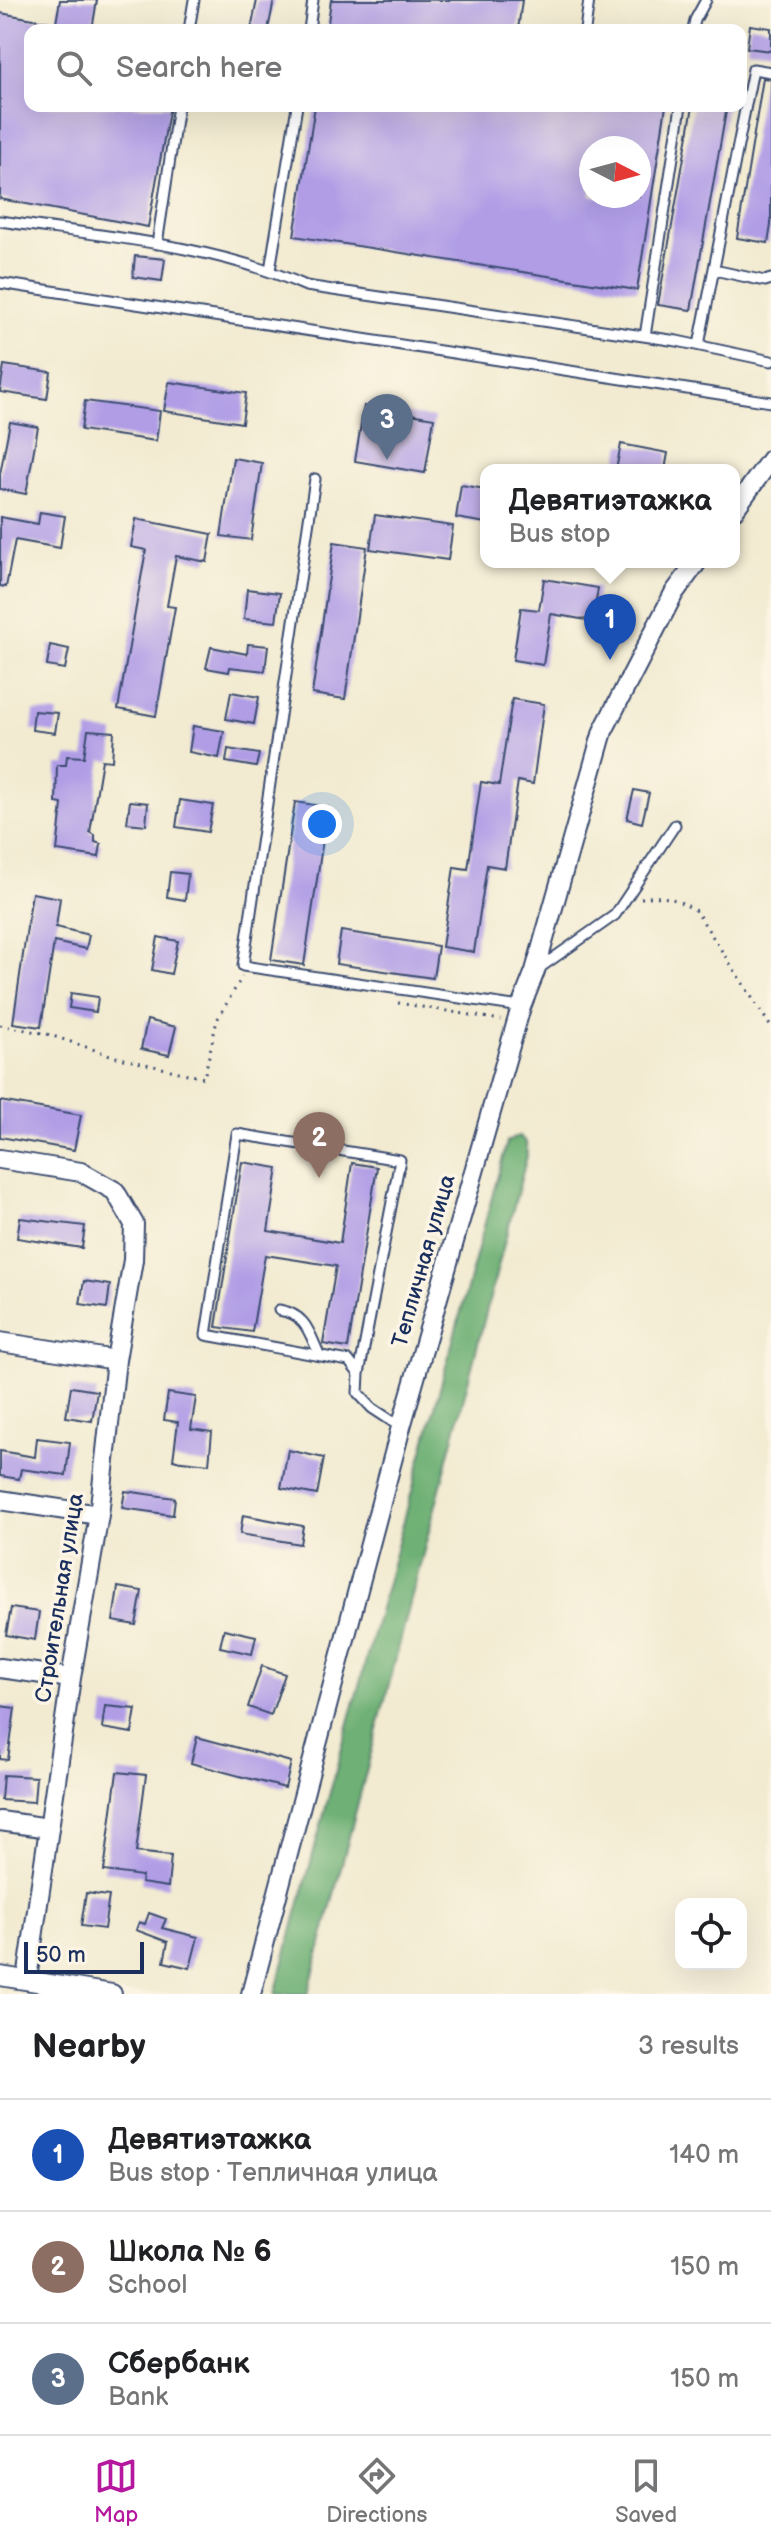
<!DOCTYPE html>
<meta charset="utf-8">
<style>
body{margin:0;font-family:"Balsamiq Sans",sans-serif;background:#f2f2f2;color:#202124}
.controls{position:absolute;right:24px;bottom:24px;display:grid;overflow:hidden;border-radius:16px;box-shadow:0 8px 32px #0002}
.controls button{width:72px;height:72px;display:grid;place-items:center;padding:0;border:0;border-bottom:2px solid #e0e0e0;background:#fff;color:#202124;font:40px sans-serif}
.compass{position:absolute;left:579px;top:136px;width:72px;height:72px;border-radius:50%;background:#fff;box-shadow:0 8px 32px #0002;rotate:96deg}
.scale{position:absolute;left:24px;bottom:20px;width:120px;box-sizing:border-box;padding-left:8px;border:4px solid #1b2f5e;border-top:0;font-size:22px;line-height:28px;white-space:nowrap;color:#1b2f5e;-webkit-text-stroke:6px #fcf5e5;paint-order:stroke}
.you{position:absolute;left:322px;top:824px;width:28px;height:28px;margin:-20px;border:6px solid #fff;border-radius:50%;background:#1a73e8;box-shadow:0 0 0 12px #1a73e833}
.badge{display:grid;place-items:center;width:52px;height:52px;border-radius:50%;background:#b5179e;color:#fff;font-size:26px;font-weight:700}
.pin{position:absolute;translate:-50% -66px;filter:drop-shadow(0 2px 4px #0008)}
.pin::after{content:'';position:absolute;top:42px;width:28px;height:24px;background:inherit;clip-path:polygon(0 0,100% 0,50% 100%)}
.popup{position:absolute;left:480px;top:464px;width:260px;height:104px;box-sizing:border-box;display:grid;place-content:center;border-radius:16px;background:#fff;filter:drop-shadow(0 2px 6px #0005);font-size:26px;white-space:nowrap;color:#757577}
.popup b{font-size:30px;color:#202124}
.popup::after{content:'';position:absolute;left:50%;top:100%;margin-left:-16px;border:16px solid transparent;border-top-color:#fff}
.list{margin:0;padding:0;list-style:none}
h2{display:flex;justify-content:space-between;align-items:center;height:104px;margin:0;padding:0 32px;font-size:34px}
h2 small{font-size:26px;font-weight:400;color:#757577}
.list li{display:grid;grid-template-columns:52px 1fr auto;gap:24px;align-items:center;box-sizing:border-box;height:112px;padding:0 32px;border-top:2px solid #e0e0e0}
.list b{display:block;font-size:30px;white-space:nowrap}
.list p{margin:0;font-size:26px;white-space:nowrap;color:#757577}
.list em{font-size:26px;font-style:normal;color:#757577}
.icon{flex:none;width:44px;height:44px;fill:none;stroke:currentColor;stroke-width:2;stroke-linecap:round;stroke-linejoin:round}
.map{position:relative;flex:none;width:771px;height:1994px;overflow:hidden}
.search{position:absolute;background:#fff;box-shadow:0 8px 32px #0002;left:24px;right:24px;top:24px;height:88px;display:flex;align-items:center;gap:20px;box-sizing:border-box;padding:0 28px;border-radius:16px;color:#757577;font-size:30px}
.sheet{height:440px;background:#fff}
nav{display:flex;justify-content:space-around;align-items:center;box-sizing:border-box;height:112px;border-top:2px solid #e0e0e0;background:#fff;font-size:22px;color:#757577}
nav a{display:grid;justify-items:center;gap:4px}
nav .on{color:#b5179e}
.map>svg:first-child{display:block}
</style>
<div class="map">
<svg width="771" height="1994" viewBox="0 0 771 1994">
<rect width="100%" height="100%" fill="#fcf5e5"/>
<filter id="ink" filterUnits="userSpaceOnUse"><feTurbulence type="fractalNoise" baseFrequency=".0125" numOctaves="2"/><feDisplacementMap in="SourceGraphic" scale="16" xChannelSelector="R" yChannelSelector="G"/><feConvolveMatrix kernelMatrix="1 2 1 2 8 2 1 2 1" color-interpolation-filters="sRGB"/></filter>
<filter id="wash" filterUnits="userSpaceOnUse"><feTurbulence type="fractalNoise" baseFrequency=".006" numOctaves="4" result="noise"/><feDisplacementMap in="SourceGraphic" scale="32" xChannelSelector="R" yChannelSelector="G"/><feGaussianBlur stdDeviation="1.8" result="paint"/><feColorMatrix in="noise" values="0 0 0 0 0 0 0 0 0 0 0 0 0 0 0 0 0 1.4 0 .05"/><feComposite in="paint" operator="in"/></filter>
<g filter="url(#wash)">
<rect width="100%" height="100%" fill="#f2ebd1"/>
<path fill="#6eb074" stroke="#447069" stroke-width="2" d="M519,1136L526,1142L527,1156L308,1994H275L507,1142Z"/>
<g id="blocks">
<path fill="#b09de6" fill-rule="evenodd" d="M60,0H97L92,30H30V106H170L148,227L0,199V13L56,23Z
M257,0H274L268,30H251Z
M331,0H522L518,30H327Z
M750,25L771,28V51L747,48Z
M763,78L771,79V225L768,243L737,238Z
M315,106H666L637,290L294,236ZM591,148H639V196H591Z
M693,106H727L691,310L658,305Z
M135,256L165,259L162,281L133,277Z
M4,365L51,372L47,399L0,392Z
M169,382L246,393L242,423L164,411Z
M85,401L160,411L156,441L81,430Z
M364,406L434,418L425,473L355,461Z
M10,422L38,427L26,494L0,489V474Z
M621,444L668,453L665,470H616Z
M233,458L262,463L251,540L221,536Z
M461,485L486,489V523L456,518Z
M40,512L65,516L60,548L15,540L6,587L0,586V517L38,524Z
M375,515L453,526L448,560L370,549Z
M136,519L212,534L207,562L176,556L167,606L175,607L156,716L118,709L146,550L131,547Z
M334,542L367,547L345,699L312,694Z
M544,579L598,588L593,621L551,614L543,665L513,660L521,608L539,610Z
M247,589L280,593L276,622L244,619Z
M248,644L268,646L265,671L230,667L229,672L206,668L211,647L247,654Z
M50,645L69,649L65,669L47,666Z
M231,692L259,697L254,724L226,719Z
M512,699L544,704L533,784L518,781L505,868L487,865L474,952L442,947L454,867L468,869L481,782L499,785Z
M34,711L58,713L55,733L32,730Z
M193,726L224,731L219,758L189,752Z
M88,730L114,732L112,761L102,760L90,832L95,835V842L101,844L99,857L57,851L62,804L56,803L57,765H66L67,756L84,757Z
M228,749L259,754L256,767L226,762Z
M634,790L649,793L642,823L627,819Z
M180,800L213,805L208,832L176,827Z
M130,801L148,803L146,825L127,823Z
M295,802L328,807L304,965L271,960Z
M170,872L188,874L185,900L167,897Z
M32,893L60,898L56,927L89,935L86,949L54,942L41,1027L13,1023Z
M341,931L438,946L433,978L336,964Z
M158,937L178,941L171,974L152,970Z
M71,993L98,997L96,1012L69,1008Z
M147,1020L176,1027L169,1055L141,1049Z
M0,1101L81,1115L74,1150L0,1137Z
M242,1162L278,1168L268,1231L340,1243L352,1163L377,1167L348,1348L323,1344L336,1266L265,1255L252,1332L216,1327Z
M20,1218L85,1226L82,1248L17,1238Z
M84,1281L110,1285L107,1308L80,1304Z
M71,1387L97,1391L92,1421L66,1417Z
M168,1393L196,1397L191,1429L212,1432L209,1464L173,1460L178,1422L164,1420Z
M37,1438L70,1442L66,1475L21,1469L19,1479L0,1476V1451L35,1457Z
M288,1450L324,1458L317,1495L281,1488Z
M125,1491L175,1498L173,1515L122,1508Z
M243,1515L303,1526L300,1544L240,1534Z
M118,1587L142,1591L136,1625L113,1621Z
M11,1608L39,1612L35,1640L6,1635Z
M224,1629L256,1636L252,1654L220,1647Z
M262,1666L285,1674L271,1715L248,1707Z
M0,1706L15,1708L8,1760L0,1759Z
M105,1706L136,1709L132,1733L102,1728Z
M197,1737L291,1762L285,1788L191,1763Z
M117,1772L146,1775L136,1852L171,1856L168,1887L141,1883L142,1876L104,1871Z
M3,1775L36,1777L34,1802L1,1800Z
M86,1893L109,1896L104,1929L81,1926Z
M149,1913L166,1919L162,1928L198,1937L190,1968L164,1962L168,1942L136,1930L139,1922L145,1924Z"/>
</g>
</g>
<g filter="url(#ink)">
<use href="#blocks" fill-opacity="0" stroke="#3b4b6f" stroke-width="2"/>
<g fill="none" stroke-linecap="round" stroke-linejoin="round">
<defs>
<path id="service" d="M189,30L194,0
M309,30L313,0
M585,30L589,0
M693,30L695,20L706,0
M0,221C100,236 213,244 306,286L677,341L771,361
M157,244L178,106
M270,270L297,106
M714,270L765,281L771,279
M0,283L771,402
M645,336L681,106
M699,345L753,69L771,72
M315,479L243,966L521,1007
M538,969L615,915L675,825
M279,1310C307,1315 309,1333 320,1356
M359,1374L400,1160L237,1134L206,1335L349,1361L359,1374L358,1393L372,1408L401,1427"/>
<path id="minor" d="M734,510L771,459
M0,1159L81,1172L115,1191L134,1224L133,1260L116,1360L99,1515L71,1678L27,1979
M0,1342L116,1360
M0,1500L99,1515
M0,1668L71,1678
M0,1821L49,1828
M0,1976L112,1994
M251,1994L401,1427L521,1007L535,971L603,731L674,593L697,562"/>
</defs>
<use href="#service" stroke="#3b4b6f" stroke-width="13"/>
<use href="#minor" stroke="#3b4b6f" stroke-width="22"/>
<path stroke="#3b4b6f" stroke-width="3" stroke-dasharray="2 6" stroke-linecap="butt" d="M641,898C664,894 677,899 696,911L771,1027
M398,1003L501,1020
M0,1025L47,1034L116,1057L204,1078L217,1020L242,977"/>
<use href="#service" stroke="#fff" stroke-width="9"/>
<use href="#minor" stroke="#fff" stroke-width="18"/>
</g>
</g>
<g text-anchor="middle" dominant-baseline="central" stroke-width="7" stroke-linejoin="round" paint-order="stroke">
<g font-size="22" fill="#1b2f5e" stroke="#fcf5e5">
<text transform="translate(424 1261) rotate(-74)">Тепличная улица</text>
<text transform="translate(60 1598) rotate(-81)">Строительная улица</text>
</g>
</g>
</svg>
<div class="controls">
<button><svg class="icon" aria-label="locate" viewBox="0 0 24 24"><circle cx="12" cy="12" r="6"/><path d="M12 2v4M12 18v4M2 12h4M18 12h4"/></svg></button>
</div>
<svg class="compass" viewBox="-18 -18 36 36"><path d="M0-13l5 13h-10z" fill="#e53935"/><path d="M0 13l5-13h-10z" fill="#757577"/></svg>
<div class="scale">50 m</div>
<div class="you"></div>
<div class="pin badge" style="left:610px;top:660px;background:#1a4fb4">1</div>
<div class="popup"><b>Девятиэтажка</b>Bus stop</div>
<div class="pin badge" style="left:319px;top:1178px;background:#8d6e63">2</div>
<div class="pin badge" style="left:387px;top:460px;background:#5c6f8a">3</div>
<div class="search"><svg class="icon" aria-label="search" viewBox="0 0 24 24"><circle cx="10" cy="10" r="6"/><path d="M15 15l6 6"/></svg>Search here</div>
</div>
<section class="sheet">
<h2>Nearby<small>3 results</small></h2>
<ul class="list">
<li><span class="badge" style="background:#1a4fb4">1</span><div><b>Девятиэтажка</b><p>Bus stop · Тепличная улица</p></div><em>140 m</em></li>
<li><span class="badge" style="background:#8d6e63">2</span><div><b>Школа № 6</b><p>School</p></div><em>150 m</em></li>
<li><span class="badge" style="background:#5c6f8a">3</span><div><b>Сбербанк</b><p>Bank</p></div><em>150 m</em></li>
</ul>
</section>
<nav>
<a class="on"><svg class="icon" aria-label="map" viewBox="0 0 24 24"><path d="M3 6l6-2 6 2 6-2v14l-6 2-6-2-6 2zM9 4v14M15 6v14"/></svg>Map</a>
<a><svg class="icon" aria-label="directions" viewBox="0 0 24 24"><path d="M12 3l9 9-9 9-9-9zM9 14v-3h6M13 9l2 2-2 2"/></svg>Directions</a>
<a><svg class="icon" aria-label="saved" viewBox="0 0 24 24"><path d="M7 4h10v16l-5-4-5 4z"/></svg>Saved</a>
</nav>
